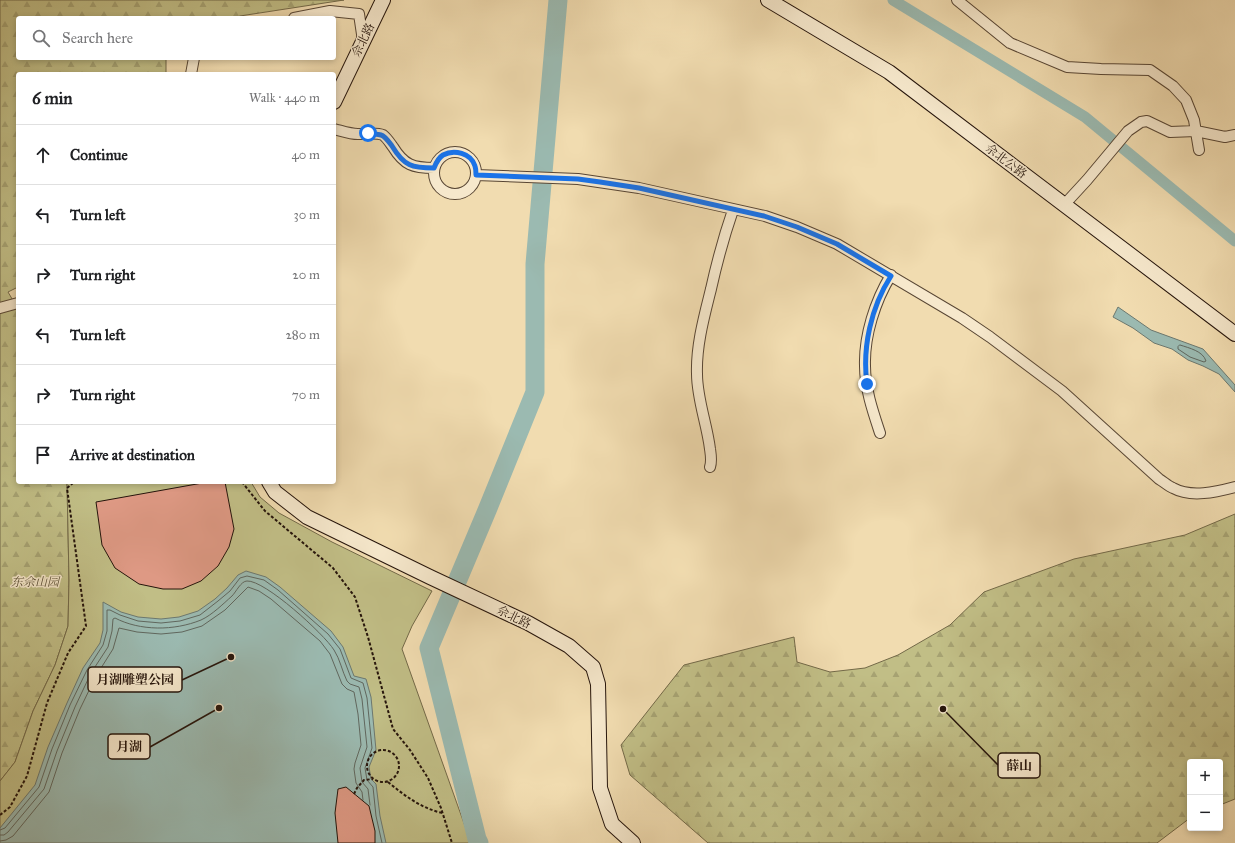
<!DOCTYPE html>
<meta charset="utf-8">
<style>
body{margin:0;font-family:"IM FELL Great Primer","Noto Serif SC",serif;background:#f6f6f6;color:#202124}
.controls{position:absolute;right:12px;bottom:12px;display:grid;overflow:hidden;border-radius:4px;box-shadow:0 2px 6px #0003}
.controls button{width:36px;height:36px;display:grid;place-items:center;padding:0;border:0;border-bottom:1px solid #e0e0e0;background:#fff;color:#202124;font:20px sans-serif}
.stop{position:absolute;width:12px;height:12px;margin:-9px;border:3px solid #1a73e8;border-radius:50%;background:#fff}
.stop.end{background:#1a73e8;border-color:#fff;box-shadow:0 1px 4px #0008}
.list{margin:0;padding:0;list-style:none}
h2{display:flex;justify-content:space-between;align-items:center;height:52px;margin:0;padding:0 16px;font-size:17px}
h2 small{font-size:13px;font-weight:400;color:#757577}
.list li{display:grid;grid-template-columns:26px 1fr auto;gap:12px;align-items:center;box-sizing:border-box;height:60px;padding:0 16px;border-top:1px solid #e0e0e0}
.list b{display:block;font-size:15px;white-space:nowrap}
.list em{font-size:13px;font-style:normal;color:#757577}
.icon{flex:none;width:22px;height:22px;fill:none;stroke:currentColor;stroke-width:2;stroke-linecap:round;stroke-linejoin:round}
.map{position:relative;flex:none;width:1235px;height:843px;overflow:hidden}
.search{position:absolute;background:#fff;box-shadow:0 2px 6px #0003;left:16px;top:16px;width:320px;height:44px;display:flex;align-items:center;gap:10px;box-sizing:border-box;padding:0 14px;border-radius:4px;color:#757577;font-size:15px}
.panel{position:absolute;background:#fff;box-shadow:0 2px 6px #0003;left:16px;top:72px;width:320px;height:412px;border-radius:4px}
.map>svg:first-child{display:block}
</style>
<div class="map">
<svg width="1235" height="843" viewBox="0 0 1235 843">
<defs>
<pattern id="forest-firs" width="22" height="20" patternUnits="userSpaceOnUse"><rect width="22" height="20" fill="#c1be86"/><path d="M5 1l3.5 6h-7zM16 11l3.5 6h-7z" fill="#a6a272"/></pattern>
</defs>
<rect width="100%" height="100%" fill="#f1dcb0"/>
<filter id="stains"><feTurbulence type="fractalNoise" baseFrequency=".005" numOctaves="4"/><feColorMatrix values="0 0 0 0 .2 0 0 0 0 .09 0 0 0 0 .02 0 0 0 .5 -.17"/></filter>
<radialGradient id="worn" r=".72"><stop offset=".6" stop-color="#630" stop-opacity="0"/><stop offset="1" stop-color="#630" stop-opacity=".3"/></radialGradient>
<path fill="url(#forest-firs)" stroke="#736948" d="M0,0H344L240,16L235,18H18V58H166V74H18V287L8,292L18,309V482H67L69,580L68,626L55,665L33,711L15,762L0,781Z
M1235,514V799L1220,805V762H1190V818L1157,843H708L630,775L621,745L684,665L794,637L797,662L830,672L865,668L898,655L950,625L984,592L1074,559L1185,535Z"/>
<path fill="#c1be86" stroke="#736948" d="M67,482H251L260,497L279,513L332,542L432,591L412,626L402,649L471,843H0V781L15,762L33,711L55,665L68,626L69,580Z"/>
<path fill="#9bbab1" stroke="#6c786f" d="M1118,307L1151,330L1203,349L1235,385V392L1219,374L1203,366L1188,360L1172,349L1154,343L1133,328L1113,317Z
M246,571L266,577L280,587L331,631L343,647L354,676L366,679L371,697L376,750L369,767L371,779L376,784L380,816L386,843H0V828L35,785L48,747L67,703L83,668L100,643L103,630V602L121,612L138,617L161,619L179,617L198,611L215,599L227,588L238,575Z"/>
<g fill="none" stroke-linecap="round" stroke-linejoin="round">
<path stroke="#60675e" stroke-width="1" d="M1180,345C1189,348 1203,351 1206,361L1204,362L1190,357L1178,349V347Z
M0,830L5,828L39,787L52,749L70,705L87,670L103,645L107,631V610H110L120,615L138,621L161,623L180,621L200,615L218,601L230,591L240,578L247,576L264,580L278,590L328,634L340,649L351,678L363,683L367,698L372,748L365,768L367,780L373,787L376,816L382,843
M0,835H4L8,832L44,789L57,751L75,707L91,673L108,647L112,631L113,619L115,618C140,631 174,631 201,620C212,615 223,604 232,596C236,592 241,581 247,581C265,580 324,634 334,650C340,659 342,671 347,681L350,684L359,687L362,699L367,747L360,768L362,782L368,789L370,805
M0,841L6,840L13,836L49,792L62,753L80,709L96,676L113,649L119,628L137,632L161,634L182,632L202,626L225,610L248,587L259,591L271,599L320,641L330,654L342,684L347,689L354,692L358,714L361,745L355,763L354,769L356,783L362,792L363,800"/>
<path stroke="#9bbab1" stroke-width="11" d="M893,0L1085,117L1235,241"/>
<path stroke="#9bbab1" stroke-width="19" d="M479,843L477,839L429,648L488,508L535,392V264L558,0"/>
</g>
<path fill="#de9984" stroke="#25140b" d="M208,482H225L234,529L229,547L218,566L201,581L182,589H163L139,584L115,568L102,545L96,502Z
M346,787L369,806L375,831V843H338L335,813L338,789Z"/>
<g fill="none" stroke-linecap="round" stroke-linejoin="round">
<defs>
<path id="street" d="M957,0L1010,43L1067,67L1101,69L1150,70L1173,86L1186,100L1194,120L1199,150
M294,18L330,11L359,14L363,41
M191,74L194,58
M334,129C342,131 350,134 358,134C365,134 376,132 383,135C387,138 390,143 393,147C404,165 413,168 434,168
M434 173a21 21 0 1 1 42 0a21 21 0 1 1-42 0Z
M476,175L578,179L639,188L765,216L797,227L837,244L962,318L990,337L1062,391L1159,479C1164,482 1168,486 1173,488C1191,498 1216,492 1235,487
M1064,205L1087,180L1128,131L1141,122L1147,121L1170,132L1196,131L1225,137L1235,135
M0,308L18,303
M880,433C873,412 865,389 865,366C864,336 875,301 891,275
M710,467C712,461 711,456 710,449C707,424 697,399 697,374C696,346 704,317 711,289C717,262 724,236 733,210"/>
<path id="secondary" d="M768,0L889,72L1235,334
M334,102L383,0
M269,482L275,492L307,517L430,577L528,623L569,646L593,667L598,684L600,788L612,824L633,843"/>
</defs>
<use href="#street" stroke="#584634" stroke-width="12"/>
<use href="#secondary" stroke="#25140b" stroke-width="16"/>
<path stroke="#25140b" stroke-width="2" stroke-dasharray="3 2" stroke-linecap="butt" d="M242,482L265,511L333,568L355,597L368,637L393,729L410,750L428,778L441,808L452,843
M367 766a16 16 0 1 1 32 0a16 16 0 1 1-32 0Z
M388,782C405,796 421,808 442,813
M354,794L357,788L364,780L373,779
M0,815L10,807L27,776L47,703L68,653L86,626L67,488L74,482"/>
<use href="#street" stroke="#f6e8cc" stroke-width="10"/>
<use href="#secondary" stroke="#f6e8cc" stroke-width="14"/>
</g>
<g fill="none" stroke-linecap="round" stroke-linejoin="round">
<path stroke="#1a73e8" stroke-width="5" d="M368,133C372,134 377,134 381,135C385,136 389,142 392,146C404,166 412,168 434,168C436,163 438,158 443,155C454,149 471,153 475,166C476,169 476,172 476,175L578,179L600,182L639,188L764,216L797,227L837,244L891,276C871,307 862,348 867,384"/>
</g>
<g text-anchor="middle" dominant-baseline="central" stroke-width="3" stroke-linejoin="round" paint-order="stroke">
<g font-size="12" fill="#25140b" stroke="#f6e8cc">
<text transform="translate(363 40) rotate(-64)">佘北路</text>
<text transform="translate(1006 161) rotate(37)">佘北公路</text>
<text transform="translate(514 617) rotate(26)">佘北路</text>
</g>
<g font-size="12" font-style="italic" fill="#5c5036" stroke="#f6e8cc">
<text x="35" y="582">东佘山园</text>
</g>
</g>
<path fill="none" stroke="#25140b" stroke-width="1.5" d="M231 657L182 680M219 708L150 747M943 709L998 765"/>
<g fill="#25140b" stroke="#f6e8cc" stroke-width="1.5">
<circle cx="231" cy="657" r="4"/>
<circle cx="219" cy="708" r="4"/>
<circle cx="943" cy="709" r="4"/>
</g>
<g fill="#f6e8cc" stroke="#25140b" stroke-width="1.5">
<rect x="88" y="667" width="94" height="25" rx="4"/>
<rect x="108" y="734" width="42" height="25" rx="4"/>
<rect x="998" y="753" width="42" height="25" rx="4"/>
</g>
<g font-size="13" text-anchor="middle" font-weight="bold" fill="#25140b">
<text x="135" y="684">月湖雕塑公园</text>
<text x="129" y="751">月湖</text>
<text x="1019" y="770">薛山</text>
</g>
<rect width="100%" height="100%" filter="url(#stains)"/>
<rect width="100%" height="100%" fill="url(#worn)"/>
</svg>
<div class="controls">
<button>+</button>
<button>−</button>
</div>
<div class="stop" style="left:368px;top:133px"></div>
<div class="stop end" style="left:867px;top:384px"></div>
<div class="search"><svg class="icon" aria-label="search" viewBox="0 0 24 24"><circle cx="10" cy="10" r="6"/><path d="M15 15l6 6"/></svg>Search here</div>
<section class="panel">
<h2>6 min<small>Walk · 440 m</small></h2>
<ul class="list">
<li><svg class="icon" aria-label="ahead" viewBox="0 0 24 24"><path d="M12 20V5M6 11l6-6 6 6"/></svg><div><b>Continue</b></div><em>40 m</em></li>
<li><svg class="icon" aria-label="left" viewBox="0 0 24 24"><path d="M17 20v-9H6M10 6l-5 5 5 5"/></svg><div><b>Turn left</b></div><em>30 m</em></li>
<li><svg class="icon" aria-label="right" viewBox="0 0 24 24"><path d="M7 20v-9h11M14 6l5 5-5 5"/></svg><div><b>Turn right</b></div><em>20 m</em></li>
<li><svg class="icon" aria-label="left" viewBox="0 0 24 24"><path d="M17 20v-9H6M10 6l-5 5 5 5"/></svg><div><b>Turn left</b></div><em>280 m</em></li>
<li><svg class="icon" aria-label="right" viewBox="0 0 24 24"><path d="M7 20v-9h11M14 6l5 5-5 5"/></svg><div><b>Turn right</b></div><em>70 m</em></li>
<li><svg class="icon" aria-label="arrive" viewBox="0 0 24 24"><path d="M6 21V4h12l-3 4 3 4H6"/></svg><div><b>Arrive at destination</b></div></li>
</ul>
</section>
</div>
